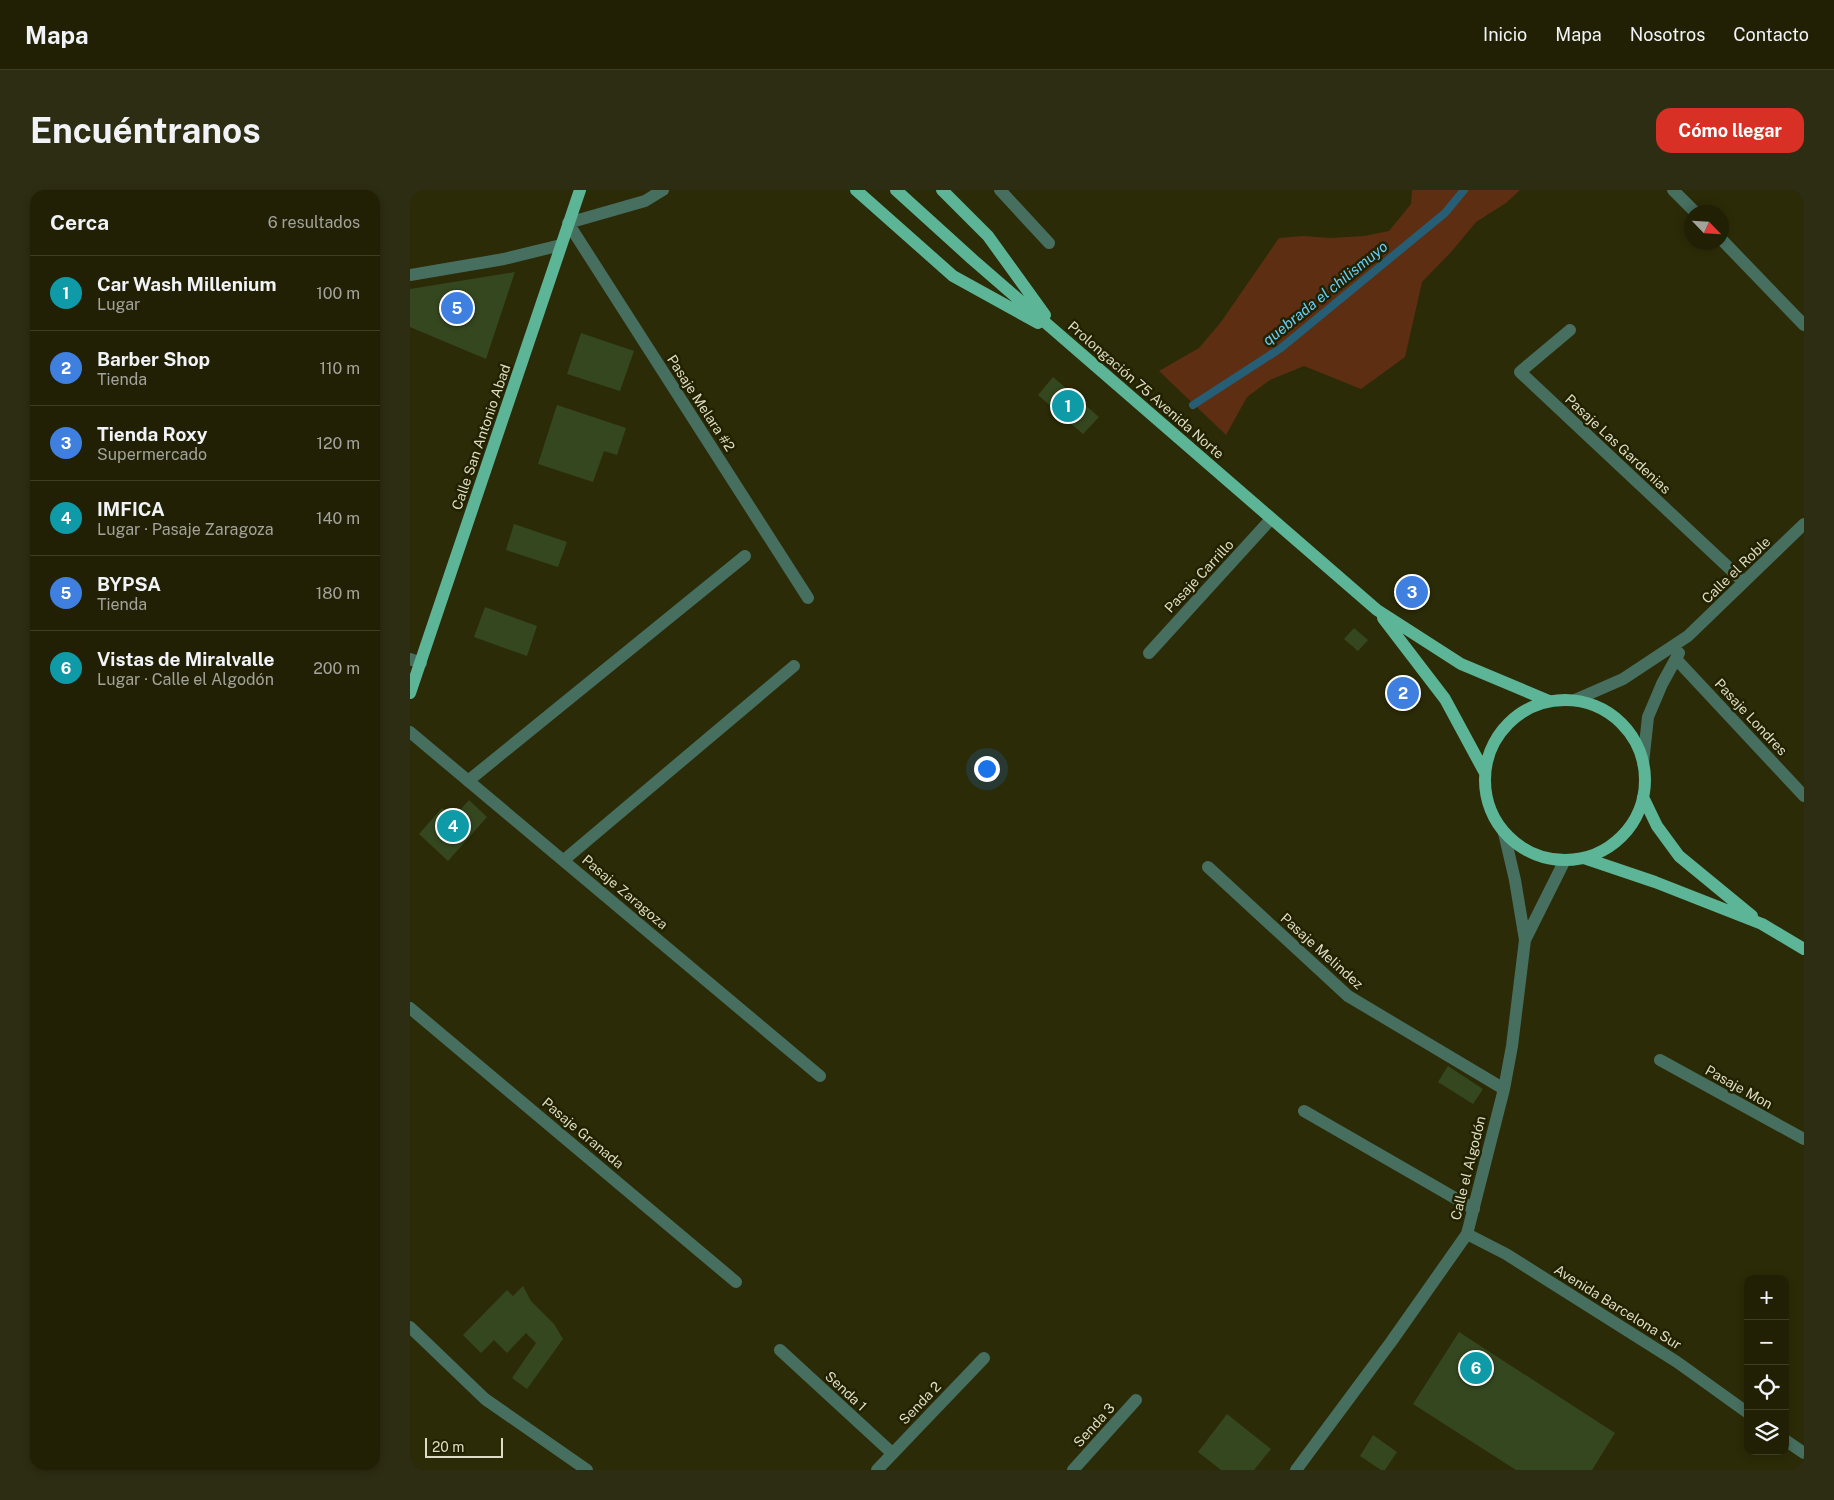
<!DOCTYPE html>
<html lang="es">
<meta charset="utf-8">
<style>
body{margin:0;font-family:"Public Sans",sans-serif;background:#2d2d13;color:#f1f3f6}
.controls{position:absolute;right:15px;bottom:15px;display:grid;overflow:hidden;border-radius:10px;box-shadow:0 2px 8px #0003}
.controls button{width:45px;height:45px;display:grid;place-items:center;padding:0;border:0;border-bottom:1px solid #3e3e27;background:#212005;color:#f1f3f6;font:25px sans-serif}
.compass{position:absolute;left:1274px;top:15px;width:45px;height:45px;border-radius:50%;background:#212005;box-shadow:0 2px 8px #0003;rotate:115deg}
.scale{position:absolute;left:15px;bottom:12px;width:78px;box-sizing:border-box;padding-left:5px;border:2px solid #dcddc4;border-top:0;font-size:14px;line-height:18px;white-space:nowrap;color:#dcddc4;-webkit-text-stroke:4px #222100;paint-order:stroke}
.you{position:absolute;left:576px;top:578px;width:18px;height:18px;margin:-12px;border:4px solid #fff;border-radius:50%;background:#1a73e8;box-shadow:0 0 0 8px #1a73e833}
.badge{display:grid;place-items:center;width:32px;height:32px;border-radius:50%;background:#d93025;color:#fff;font-size:16px;font-weight:700}
.pin{position:absolute;translate:-50% -50%;border:2px solid #fff;box-shadow:0 1px 5px #0006}
.list{margin:0;padding:0;list-style:none}
h2{display:flex;justify-content:space-between;align-items:center;height:65px;margin:0;padding:0 20px;font-size:21px}
h2 small{font-size:16px;font-weight:400;color:#a2a39a}
.list li{display:grid;grid-template-columns:32px 1fr auto;gap:15px;align-items:center;box-sizing:border-box;height:75px;padding:0 20px;border-top:1px solid #3e3e27}
.list b{display:block;font-size:19px;white-space:nowrap}
.list p{margin:0;font-size:16px;white-space:nowrap;color:#a2a39a}
.list em{font-size:16px;font-style:normal;color:#a2a39a}
.icon{flex:none;width:28px;height:28px;fill:none;stroke:currentColor;stroke-width:2;stroke-linecap:round;stroke-linejoin:round}
.map{position:relative;flex:none;width:1394px;height:1280px;overflow:hidden;border-radius:15px}
header{display:flex;align-items:center;gap:30px;box-sizing:border-box;height:70px;padding:0 25px;background:#212005;border-bottom:1px solid #3e3e27}
header strong{font-size:24px}
nav{display:flex;gap:28px;margin-inline-start:auto;font-size:18px}
.intro{display:flex;align-items:center;justify-content:space-between;box-sizing:border-box;height:120px;padding:0 30px}
h1{margin:0;font-size:35px}
.button{padding:12px 22px;border-radius:15px;background:#d93025;color:#fff;font-size:18px;font-weight:700}
main{display:flex;gap:30px;padding:0 30px}
aside{flex:1;background:#212005;border-radius:15px;box-shadow:0 2px 8px #0003}
.map>svg:first-child{display:block}
</style>
<header>
<strong>Mapa</strong>
<nav><a>Inicio</a><a>Mapa</a><a>Nosotros</a><a>Contacto</a></nav>
</header>
<div class="intro"><h1>Encuéntranos</h1><a class="button">Cómo llegar</a></div>
<main>
<aside>
<h2>Cerca<small>6 resultados</small></h2>
<ul class="list">
<li><span class="badge" style="background:#0f9aa8">1</span><div><b>Car Wash Millenium</b><p>Lugar</p></div><em>100 m</em></li>
<li><span class="badge" style="background:#3f7fe0">2</span><div><b>Barber Shop</b><p>Tienda</p></div><em>110 m</em></li>
<li><span class="badge" style="background:#3f7fe0">3</span><div><b>Tienda Roxy</b><p>Supermercado</p></div><em>120 m</em></li>
<li><span class="badge" style="background:#0f9aa8">4</span><div><b>IMFICA</b><p>Lugar · Pasaje Zaragoza</p></div><em>140 m</em></li>
<li><span class="badge" style="background:#3f7fe0">5</span><div><b>BYPSA</b><p>Tienda</p></div><em>180 m</em></li>
<li><span class="badge" style="background:#0f9aa8">6</span><div><b>Vistas de Miralvalle</b><p>Lugar · Calle el Algodón</p></div><em>200 m</em></li>
</ul>
</aside>
<div class="map">
<svg width="1394" height="1280" viewBox="0 0 1394 1280">
<rect width="100%" height="100%" fill="#2c2b07"/>
<path fill="#5e2e12" d="M1002,0H1110L1096,13L1066,32L1042,61L1012,92L995,167L951,199L894,176L860,190L837,207L816,245L749,181L789,158L811,132L869,48L893,46L920,48L954,46L979,41L1001,14Z"/>
<g fill="none" stroke-linecap="round" stroke-linejoin="round">
<path stroke="#265e75" stroke-width="8" d="M783,215L871,158L1035,23L1054,0"/>
</g>
<path fill="#35471f" d="M105,82L76,169L0,137V99Z
M171,143L224,161L210,201L157,184Z
M643,187L689,227L673,244L628,205Z
M147,215L216,238L207,265L194,261L183,292L128,274Z
M104,334L157,352L148,377L96,360Z
M1000,391L1013,401L1003,413L991,404Z
M75,417L127,436L117,466L64,447Z
M944,438L958,450L948,461L934,449Z
M994,492L1003,499L993,513L984,507Z
M59,610L77,627L38,671L9,644L32,618L43,628Z
M1038,876L1073,899L1063,914L1028,892Z
M113,1096L121,1111L144,1134L153,1149L117,1199L102,1188L126,1153L116,1143L97,1163L84,1150L71,1163L53,1145L97,1100L103,1106Z
M1049,1142L1205,1243L1182,1280H1106L1003,1214Z
M817,1224L861,1259L844,1280H811L788,1262Z
M963,1245L987,1262L975,1280H971L950,1266Z"/>
<g fill="none" stroke-linecap="round" stroke-linejoin="round">
<path stroke="#476f60" stroke-width="12" d="M253,0L235,11L158,33L398,408
M590,0L639,53
M1263,0L1285,22
M1312,50L1394,135
M0,85L94,69L151,55
M1160,140L1110,182L1334,392
M739,463L861,329
M0,469L11,473
M1266,469L1394,606
M1165,510L1213,489L1278,446L1394,334
M0,542L410,886
M1233,573L1238,527L1252,494L1269,463
M58,591L335,366
M154,670L384,476
M798,677L938,806L1094,899
M1115,750L1155,670
M0,818L326,1092
M1250,870L1394,949
M894,921L1064,1019
M1057,1044L1096,1064L1267,1172L1338,1223
M0,1137L75,1209L177,1280
M370,1160L482,1263
M1375,1250L1394,1263
M467,1280L574,1168
M663,1280L726,1210
M886,1280L981,1152L1057,1044L1094,899L1102,856L1115,750L1105,690L1094,643"/>
<path stroke="#5cb596" stroke-width="12" d="M446,0L543,86L628,133
M486,0L562,69L967,420L1051,474L1139,511
M532,0L578,46L635,125
M973,428L1035,509L1075,583
M0,503L170,0
M1075 590a80 80 0 1 1 160 0a80 80 0 1 1-160 0Z
M1233,607L1247,636L1269,666L1342,726
M1174,668L1245,692L1352,734L1394,759"/>
</g>
<g text-anchor="middle" dominant-baseline="central" stroke-width="5" stroke-linejoin="round" paint-order="stroke">
<g font-size="14" fill="#dcddc4" stroke="#222100">
<text transform="translate(736 200) rotate(41)">Prolongación 75 Avenida Norte</text>
<text transform="translate(291 213) rotate(57)">Pasaje Melara #2</text>
<text transform="translate(71 247) rotate(-71)">Calle San Antonio Abad</text>
<text transform="translate(1208 254) rotate(43)">Pasaje Las Gardenias</text>
<text transform="translate(1326 380) rotate(-44)">Calle el Roble</text>
<text transform="translate(789 386) rotate(-47)">Pasaje Carrillo</text>
<text transform="translate(1341 527) rotate(47)">Pasaje Londres</text>
<text transform="translate(215 702) rotate(40)">Pasaje Zaragoza</text>
<text transform="translate(912 761) rotate(42)">Pasaje Melindez</text>
<text transform="translate(1329 897) rotate(29)">Pasaje Mon</text>
<text transform="translate(173 943) rotate(40)">Pasaje Granada</text>
<text transform="translate(1058 978) rotate(-76)">Calle el Algodón</text>
<text transform="translate(1208 1117) rotate(32)">Avenida Barcelona Sur</text>
<text transform="translate(436 1201) rotate(43)">Senda 1</text>
<text transform="translate(510 1213) rotate(-46)">Senda 2</text>
<text transform="translate(684 1235) rotate(-48)">Senda 3</text>
</g>
<g font-size="15" font-style="italic" fill="#65cefb" stroke="#222100">
<text transform="translate(915 103) rotate(-39)">quebrada el chilismuyo</text>
</g>
</g>
</svg>
<div class="controls">
<button>+</button>
<button>−</button>
<button><svg class="icon" aria-label="locate" viewBox="0 0 24 24"><circle cx="12" cy="12" r="6"/><path d="M12 2v4M12 18v4M2 12h4M18 12h4"/></svg></button>
<button><svg class="icon" aria-label="layers" viewBox="0 0 24 24"><path d="M12 4l9 5-9 5-9-5zM3 14l9 5 9-5"/></svg></button>
</div>
<svg class="compass" viewBox="-18 -18 36 36"><path d="M0-13l5 13h-10z" fill="#e53935"/><path d="M0 13l5-13h-10z" fill="#a2a39a"/></svg>
<div class="scale">20 m</div>
<div class="you"></div>
<div class="pin badge" style="left:658px;top:216px;background:#0f9aa8">1</div>
<div class="pin badge" style="left:993px;top:503px;background:#3f7fe0">2</div>
<div class="pin badge" style="left:1002px;top:402px;background:#3f7fe0">3</div>
<div class="pin badge" style="left:43px;top:636px;background:#0f9aa8">4</div>
<div class="pin badge" style="left:47px;top:118px;background:#3f7fe0">5</div>
<div class="pin badge" style="left:1066px;top:1178px;background:#0f9aa8">6</div>
</div>
</main>
